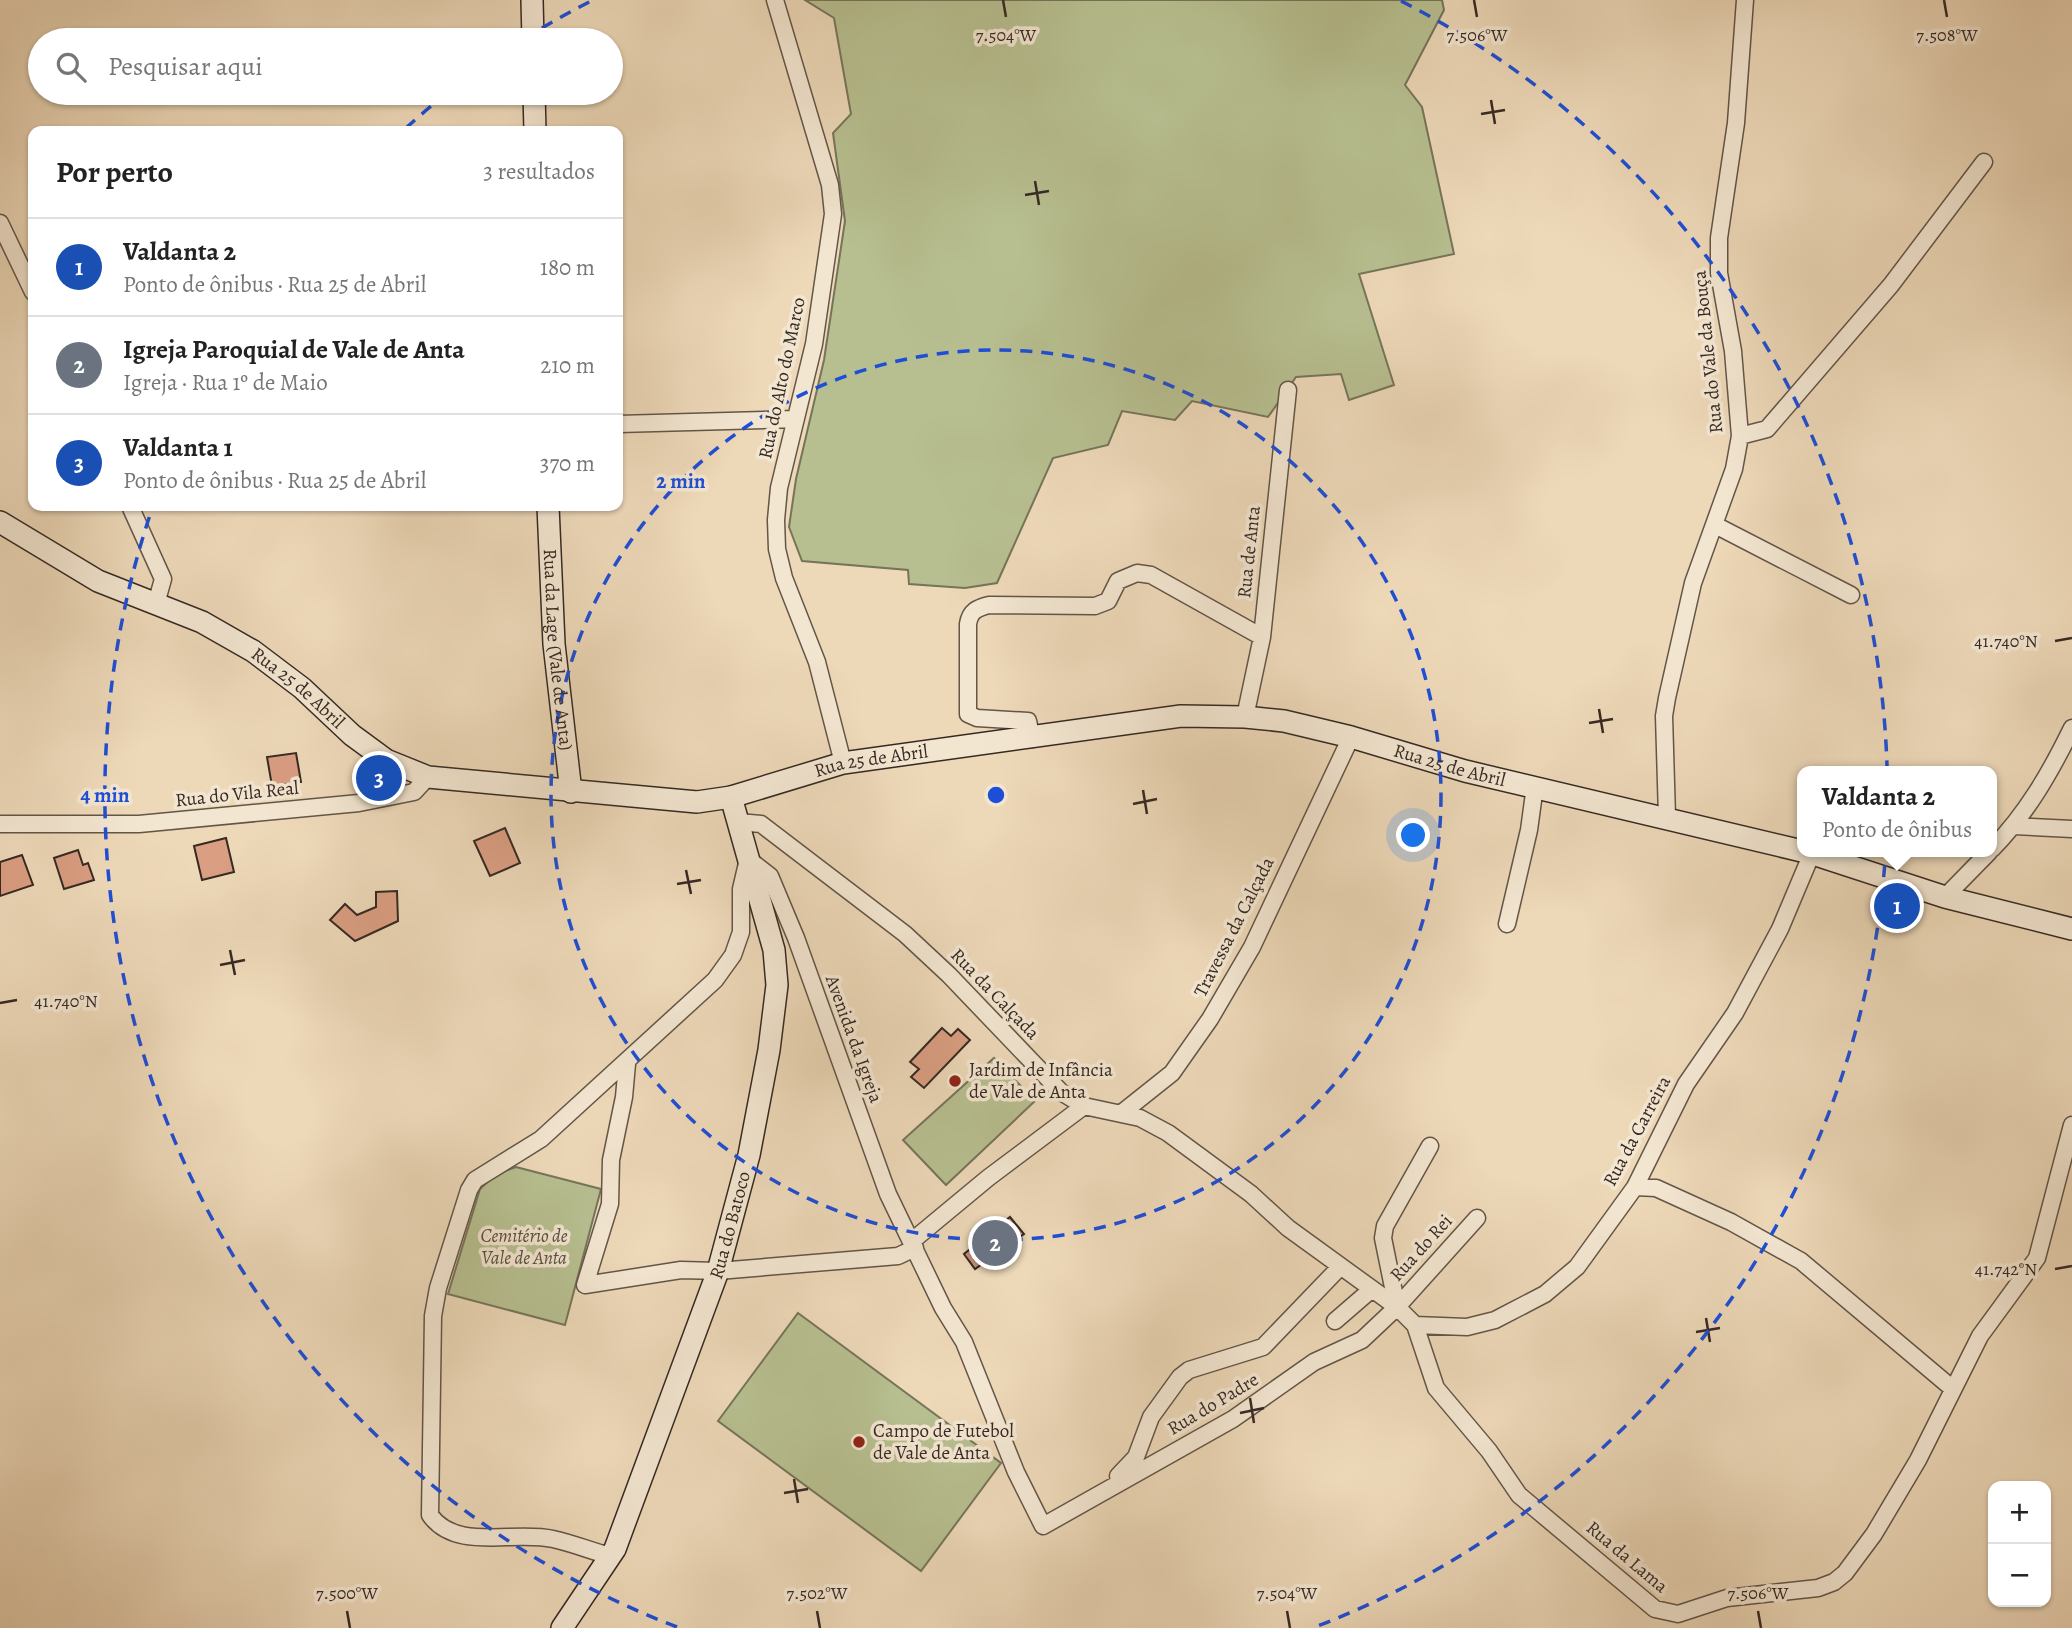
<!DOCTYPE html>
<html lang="pt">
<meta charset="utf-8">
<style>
body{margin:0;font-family:Alegreya,serif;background:#f2f2f2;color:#222}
.controls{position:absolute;right:21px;bottom:21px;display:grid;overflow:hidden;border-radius:14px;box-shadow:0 2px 5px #0004}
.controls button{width:63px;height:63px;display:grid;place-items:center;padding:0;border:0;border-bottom:2px solid #e0e0e0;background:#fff;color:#222;font:35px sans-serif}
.you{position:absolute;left:1414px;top:836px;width:24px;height:24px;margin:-18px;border:5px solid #fff;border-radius:50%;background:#1a73e8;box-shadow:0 0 0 10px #1a73e833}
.badge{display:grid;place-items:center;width:46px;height:46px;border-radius:50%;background:#ea580c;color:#fff;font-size:23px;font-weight:700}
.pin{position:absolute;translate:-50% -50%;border:4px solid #fff;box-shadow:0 2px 7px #0006}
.popup{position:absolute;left:1797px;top:766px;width:200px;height:91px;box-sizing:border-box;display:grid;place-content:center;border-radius:14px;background:#fff;filter:drop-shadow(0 2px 5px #0005);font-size:23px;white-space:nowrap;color:#767676}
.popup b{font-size:26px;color:#222}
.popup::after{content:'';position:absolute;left:50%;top:100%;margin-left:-14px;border:14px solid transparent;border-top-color:#fff}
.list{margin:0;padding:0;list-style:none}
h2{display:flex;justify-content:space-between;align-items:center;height:91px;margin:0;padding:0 28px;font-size:30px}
h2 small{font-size:23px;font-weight:400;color:#767676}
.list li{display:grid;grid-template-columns:46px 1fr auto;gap:21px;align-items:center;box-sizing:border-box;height:98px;padding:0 28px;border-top:2px solid #e0e0e0}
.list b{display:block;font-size:26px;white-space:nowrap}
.list p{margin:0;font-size:23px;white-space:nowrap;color:#767676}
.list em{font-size:23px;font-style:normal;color:#767676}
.icon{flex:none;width:38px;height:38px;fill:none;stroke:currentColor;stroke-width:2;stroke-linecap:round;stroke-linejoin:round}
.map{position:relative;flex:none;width:2072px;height:1628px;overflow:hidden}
.search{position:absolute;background:#fff;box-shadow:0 2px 5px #0004;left:28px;top:28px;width:595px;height:77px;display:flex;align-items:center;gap:18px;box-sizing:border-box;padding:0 24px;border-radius:38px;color:#767676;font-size:26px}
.panel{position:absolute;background:#fff;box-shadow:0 2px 5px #0004;left:28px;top:126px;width:595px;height:385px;border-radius:14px}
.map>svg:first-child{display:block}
</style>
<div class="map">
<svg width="2072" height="1628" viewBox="0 0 2072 1628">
<rect width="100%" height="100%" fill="#edd8b8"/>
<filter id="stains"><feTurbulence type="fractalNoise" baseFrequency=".00286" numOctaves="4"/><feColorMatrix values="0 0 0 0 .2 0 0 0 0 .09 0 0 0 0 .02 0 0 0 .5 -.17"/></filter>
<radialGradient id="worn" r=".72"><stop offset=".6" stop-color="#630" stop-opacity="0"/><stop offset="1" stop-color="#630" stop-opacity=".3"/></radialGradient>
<path fill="#b7bf90" stroke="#76745a" stroke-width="2" d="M805,0H1442L1444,10L1405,85L1422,107L1454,254L1359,274L1394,385L1349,400L1341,374L1296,377L1268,417L1192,401L1175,420L1122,411L1108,445L1053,458L997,583L965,588L909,584L908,570L802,561L789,527L796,479L824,360L845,221L833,133L851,114L834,18Z
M994,1058L1035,1101L946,1185L903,1140Z
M516,1167L601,1189L565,1325L448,1294L480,1189L495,1175Z
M798,1313L1001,1463L921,1571L718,1421Z"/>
<path fill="#da9e82" stroke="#352923" stroke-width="2" d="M296,753L301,782L272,786L267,757Z
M505,828L520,863L490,876L474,841Z
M226,838L234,872L202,880L194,846Z
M78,850L83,865L88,863L94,880L64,889L54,858Z
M22,855L33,885L0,896V862Z
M397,891L398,921L355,941L330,920L345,904L357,915L376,907V892Z
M942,1028L951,1036L958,1029L970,1040L924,1088L911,1077L919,1069L910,1062Z
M1010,1217L1024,1234L975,1269L964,1254Z"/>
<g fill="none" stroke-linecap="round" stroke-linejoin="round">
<defs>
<path id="street" d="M775,0L830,185L833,214L814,344L779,488L776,520L777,549L784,578L817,662L843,763
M0,223L33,292
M618,424L796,419
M1740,436L1767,429L1891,285L1984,162
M130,506L163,579L156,604
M1715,525L1851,595
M1245,717L1262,637L1288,390
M1032,739L1028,721L977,718L968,714V624C970,611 977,608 989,605L1095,606L1108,601L1118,581L1137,573L1151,575L1262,637
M1667,817L1664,716L1667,698L1693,583L1734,469L1740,436L1733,351L1719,273V238L1736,123L1745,0
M738,822L761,824L905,934L949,975L1061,1092L1084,1106L1140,1118L1168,1133L1251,1194L1288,1228L1397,1307L1415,1325L1436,1388L1489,1451L1519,1495L1655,1609L1678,1614L1727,1598L1818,1588L1834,1582L1845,1573L1874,1534L1918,1460L1980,1336L2037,1258L2072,1125
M0,824H139L359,803L414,792L428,777
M2014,826L2072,829
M1992,849C2027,813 2050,773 2072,728
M1945,897L1989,852
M1507,924L1529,830L1535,786
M627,1064L624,1097L611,1160L610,1204L585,1285L681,1270L718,1271L898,1256L915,1248
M1123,1112L1172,1073L1210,1019L1252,947L1351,737
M1635,1187L1656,1188L1731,1222L1801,1261L1953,1389
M912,1241L988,1178L1084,1106
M1397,1307L1383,1238L1385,1226L1430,1146
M1335,1321L1372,1289
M1415,1325L1467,1327L1495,1320L1545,1294L1577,1267L1635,1187L1686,1084L1735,1013L1780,929L1812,853
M1118,1476L1136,1457L1151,1417L1180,1377L1189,1370L1263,1347L1340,1267
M610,1556C591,1551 572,1543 553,1539C514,1530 456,1552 430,1515L433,1316L438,1288L469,1190L475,1180L541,1139L715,980L733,955L741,932V889L748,859L770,876L796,938L888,1194L943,1308L964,1342L1016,1472L1043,1526L1233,1419L1314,1362L1362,1340L1397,1307L1477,1218"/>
<g id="secondary">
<path d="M532,0L533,40"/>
<path d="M534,93L535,131"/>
<path id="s1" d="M548,506L554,644L571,792"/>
<path id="s2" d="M0,522L98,581L202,622L253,651L302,688L352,735L386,760L428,777L697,802L731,797L843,763L1181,716L1245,717L1284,721L1351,737L1465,771L1802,851"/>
<path d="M1807,852L1945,897L2072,929"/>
<path id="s3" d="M562,1628L615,1549L718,1271L749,1155L769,1050L777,985L774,950L731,797"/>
</g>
</defs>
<use href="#street" stroke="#635548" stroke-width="19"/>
<use href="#secondary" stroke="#352923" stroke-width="24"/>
<use href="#street" stroke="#f3e6d1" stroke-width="16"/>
<use href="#secondary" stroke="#f3e6d1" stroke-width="21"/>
</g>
<path fill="none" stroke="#352923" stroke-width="2.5" d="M1003,0L1006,17M1474,0L1477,17M1944,0L1947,17M1491,100L1495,124M1481,114L1505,110M1035,181L1039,205M1025,195L1049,191M2055,641L2072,638M1599,709L1603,733M1589,723L1613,719M1143,790L1147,814M1133,804L1157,799M686,870L691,894M677,884L701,880M230,950L235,975M220,965L245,960M0,1003L17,1000M2055,1269L2072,1266M1706,1318L1710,1342M1696,1332L1720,1328M1250,1398L1254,1423M1240,1413L1264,1408M794,1479L798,1503M784,1493L808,1489M347,1611L350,1628M817,1611L820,1628M1287,1611L1290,1628M1758,1611L1761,1628"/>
<g fill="none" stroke="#1d4ed8" stroke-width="3.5" stroke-dasharray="12 9">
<circle cx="996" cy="795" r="445"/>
<path d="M677 1627A891 891 0 0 1 151 512M406 128A891 891 0 0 1 447 93M524 39A891 891 0 0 1 591 1M1401 1A891 891 0 0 1 1315 1627"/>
</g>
<g fill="#8f2418" stroke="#f3e6d1" stroke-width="2.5">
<circle cx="955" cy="1081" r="7"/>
<circle cx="859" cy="1442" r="7"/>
</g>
<g text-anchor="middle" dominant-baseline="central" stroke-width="7" stroke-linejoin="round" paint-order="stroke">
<g font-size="19" fill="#352923" stroke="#f3e6d1">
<text transform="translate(1708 352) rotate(-96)">Rua do Vale da Bouça</text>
<text transform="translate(782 378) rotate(-78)">Rua do Alto do Marco</text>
<text transform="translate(1249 552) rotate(-84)">Rua de Anta</text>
<text stroke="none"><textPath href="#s1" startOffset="144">Rua da Lage (Vale de Anta)</textPath></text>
<text stroke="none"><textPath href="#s2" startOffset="343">Rua 25 de Abril</textPath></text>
<text stroke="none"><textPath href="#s2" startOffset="952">Rua 25 de Abril</textPath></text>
<text stroke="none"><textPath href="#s2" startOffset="1540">Rua 25 de Abril</textPath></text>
<text transform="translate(237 794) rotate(-6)">Rua do Vila Real</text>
<text transform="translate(1234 927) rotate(-63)">Travessa da Calçada</text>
<text transform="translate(995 994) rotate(46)">Rua da Calçada</text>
<text transform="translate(854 1039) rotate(70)">Avenida da Igreja</text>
<text transform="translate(1637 1131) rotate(-62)">Rua da Carreira</text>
<text stroke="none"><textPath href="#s3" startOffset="439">Rua do Batoco</textPath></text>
<text transform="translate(1421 1248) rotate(-48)">Rua do Rei</text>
<text transform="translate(1213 1404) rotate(-31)">Rua do Padre</text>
<text transform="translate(1627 1557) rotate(40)">Rua da Lama</text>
</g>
<g font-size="19" fill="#352923" stroke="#f3e6d1" text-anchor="start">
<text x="969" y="1070">Jardim de Infância<tspan x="969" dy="22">de Vale de Anta</tspan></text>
<text x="873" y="1431">Campo de Futebol<tspan x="873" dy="22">de Vale de Anta</tspan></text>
</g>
<g font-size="19" font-style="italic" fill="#564e3e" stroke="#f3e6d1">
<text x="524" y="1236">Cemitério de<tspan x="524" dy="22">Vale de Anta</tspan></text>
</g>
</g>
<g font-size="18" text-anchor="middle" fill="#352923" stroke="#f3e6d1" stroke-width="7" stroke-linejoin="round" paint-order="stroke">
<text x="1947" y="41">7.508°W</text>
<text x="1006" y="41">7.504°W</text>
<text x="1477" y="41">7.506°W</text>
<text x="2006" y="647">41.740°N</text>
<text x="66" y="1007">41.740°N</text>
<text x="2006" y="1275">41.742°N</text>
<text x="347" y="1599">7.500°W</text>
<text x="817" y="1599">7.502°W</text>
<text x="1287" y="1599">7.504°W</text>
<text x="1758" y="1599">7.506°W</text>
</g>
<circle cx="996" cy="795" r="10" fill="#1d4ed8" stroke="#f3e6d1" stroke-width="3.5"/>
<g font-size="21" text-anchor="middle" font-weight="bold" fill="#1d4ed8" stroke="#f3e6d1" stroke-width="7" stroke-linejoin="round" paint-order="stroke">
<text x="681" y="488">2 min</text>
<text x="105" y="802">4 min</text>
</g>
<rect width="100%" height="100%" filter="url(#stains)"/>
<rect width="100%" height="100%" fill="url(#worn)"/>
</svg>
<div class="controls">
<button>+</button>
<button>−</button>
</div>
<div class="you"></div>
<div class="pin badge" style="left:1897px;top:906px;background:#1a4fb4">1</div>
<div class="popup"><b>Valdanta 2</b>Ponto de ônibus</div>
<div class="pin badge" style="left:995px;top:1243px;background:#6b7280">2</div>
<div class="pin badge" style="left:379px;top:778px;background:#1a4fb4">3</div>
<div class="search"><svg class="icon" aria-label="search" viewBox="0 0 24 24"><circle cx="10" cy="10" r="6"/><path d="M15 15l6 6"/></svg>Pesquisar aqui</div>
<section class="panel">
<h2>Por perto<small>3 resultados</small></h2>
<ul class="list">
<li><span class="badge" style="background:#1a4fb4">1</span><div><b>Valdanta 2</b><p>Ponto de ônibus · Rua 25 de Abril</p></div><em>180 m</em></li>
<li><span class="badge" style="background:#6b7280">2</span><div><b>Igreja Paroquial de Vale de Anta</b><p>Igreja · Rua 1º de Maio</p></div><em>210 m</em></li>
<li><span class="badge" style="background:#1a4fb4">3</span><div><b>Valdanta 1</b><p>Ponto de ônibus · Rua 25 de Abril</p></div><em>370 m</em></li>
</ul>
</section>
</div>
